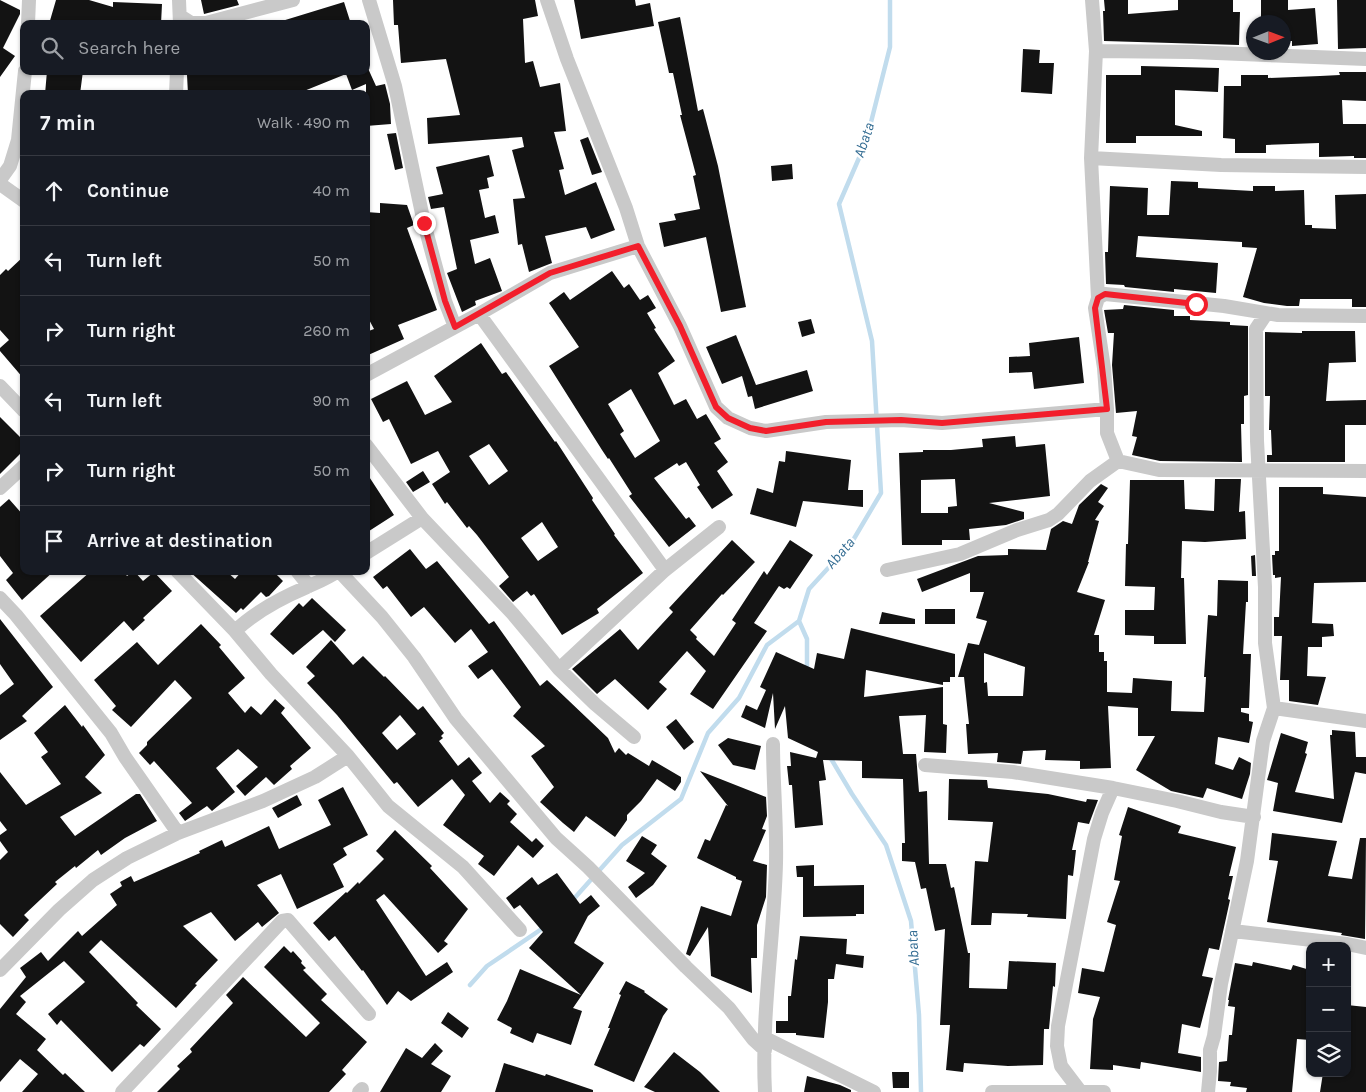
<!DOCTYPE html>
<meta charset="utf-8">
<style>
body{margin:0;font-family:Karla,sans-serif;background:#242831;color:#f1f3f6}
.controls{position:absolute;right:15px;bottom:15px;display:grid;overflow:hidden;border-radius:10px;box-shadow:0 1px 4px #0004}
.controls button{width:45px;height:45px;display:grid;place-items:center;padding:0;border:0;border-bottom:1px solid #363941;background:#171b24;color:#f1f3f6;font:25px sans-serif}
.compass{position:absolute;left:1246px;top:15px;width:45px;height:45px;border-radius:50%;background:#171b24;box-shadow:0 1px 4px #0004;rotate:89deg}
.stop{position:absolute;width:15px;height:15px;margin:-11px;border:4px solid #f21e2b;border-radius:50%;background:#fff}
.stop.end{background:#f21e2b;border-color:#fff;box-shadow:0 1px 5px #0008}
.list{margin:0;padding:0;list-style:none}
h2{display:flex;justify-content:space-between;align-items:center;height:65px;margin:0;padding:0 20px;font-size:21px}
h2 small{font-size:16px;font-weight:400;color:#9ea1a6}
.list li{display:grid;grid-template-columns:32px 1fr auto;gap:15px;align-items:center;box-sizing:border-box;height:70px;padding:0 20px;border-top:1px solid #363941}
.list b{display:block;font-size:19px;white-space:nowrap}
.list em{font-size:16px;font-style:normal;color:#9ea1a6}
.icon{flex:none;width:28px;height:28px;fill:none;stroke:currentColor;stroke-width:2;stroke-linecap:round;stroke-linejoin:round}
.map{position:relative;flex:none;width:1366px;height:1092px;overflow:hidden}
.search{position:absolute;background:#171b24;box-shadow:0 1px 4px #0004;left:20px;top:20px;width:350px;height:55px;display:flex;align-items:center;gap:12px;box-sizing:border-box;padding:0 18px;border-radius:10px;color:#9ea1a6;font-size:19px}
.panel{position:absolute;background:#171b24;box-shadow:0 1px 4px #0004;left:20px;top:90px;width:350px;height:485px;border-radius:10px}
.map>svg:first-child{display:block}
</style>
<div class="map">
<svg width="1366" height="1092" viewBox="0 0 1366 1092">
<rect width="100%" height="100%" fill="#fff"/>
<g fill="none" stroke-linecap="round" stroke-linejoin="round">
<path stroke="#c1dced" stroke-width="4.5" d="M807,670V639L799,621L809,589L852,542L881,493L872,341L839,204L866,142L890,47V0
M830,757L852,794L886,845L911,921L919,1015L921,1092
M571,902L622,845L681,799L708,733L739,698L767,645L799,621
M470,985L487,966L546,926"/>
</g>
<path fill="#131313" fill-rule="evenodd" d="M0,0L20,10V14L3,48L15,56L0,77Z
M56,0H89L113,7V2L162,4L161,24H49Z
M201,0H237L239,5L204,14Z
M393,0H535L538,16L523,19L525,63L533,61L540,87L560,83L566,131L554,132L564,169L559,170L565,195L596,182L615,230L591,239L586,227L545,236L552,263L529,272L522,244L518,245L513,199L525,198L512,150L524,147L522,137L428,144L427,118L460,115L446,59L401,63L398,25H394Z
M574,0H635L636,6L650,3L654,26L581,39Z
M1104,0H1128V14L1178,10V0H1233V12H1240L1239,45L1104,41L1103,11H1105Z
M1261,0H1288V10L1315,8L1318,44L1292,46V41H1284V22H1261Z
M1337,0H1366V48L1338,49Z
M344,2L351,24H283L282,21Z
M680,17L698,111L703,109L718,166L746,307L721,312L706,237L664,247L659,223L676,220L674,214L700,209L693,176L696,175L680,115H682L673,73H669L658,22Z
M1023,49L1040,50L1039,63H1054L1052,94L1021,92Z
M366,64L376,86L385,84L390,104L391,124L366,126V84L352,90L346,74L304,91V94H188L187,75L196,74V71H366Z
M1141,66L1219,68L1218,92L1175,90V125L1202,131V136H1136V143H1106V75H1141Z
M47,71H83L80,94H45Z
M1339,72H1366V101L1342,100L1343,124H1366V158H1354V156L1319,157V143L1266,145V153H1235V139L1223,138L1224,86H1241V75H1268V78L1320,76L1340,75Z
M396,133L403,168L395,170L387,134Z
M588,137L602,172L592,175L580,140Z
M489,155L494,176L487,178L489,188L479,190L485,218L495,215L499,233L470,240L475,264L490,258L502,291L475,301L476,305L462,312L447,273L457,269L444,207L431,209L428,197L443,194L436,167Z
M792,164L793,179L772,181L771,166Z
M1171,181L1198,182V188L1253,191V186H1275V191L1304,190L1305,225H1312V228L1336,229L1335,195L1366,194V307H1352V299H1300L1299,306H1287L1264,303L1243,297L1257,248L1242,247V242L1138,236L1136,257L1218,263L1216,293L1174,289V292L1125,287L1124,285L1106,284L1105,252H1108L1110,186L1148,188L1147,215H1169Z
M380,203L407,205L414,225L407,228L437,310L398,325L404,339L366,356V332L374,329L366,314V212L380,213Z
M24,256V379L0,351V348L9,340L0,330V275L6,269L8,271Z
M612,271L624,288L629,284L640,300L648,295L656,308L647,313L656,328L654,329L675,361L658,373L674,405L686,399L697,419L706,414L721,439L714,443L728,462L717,471L733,495L712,509L697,487L700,485L686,462L679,466L677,463L654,478L686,519L689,517L696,526L669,547L629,496L632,494L609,458L608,459L602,450L549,366L579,347L549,303L564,292L570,300ZM631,389L660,441L635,458L620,434L624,431L608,404Z
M1124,305L1174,310V316H1190V320L1230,322V325L1248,326V395L1244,396V424H1241L1242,462L1160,461L1132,455L1137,437L1132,436L1137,411L1116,413L1112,365L1114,333H1108L1104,310L1123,309Z
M811,319L815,333L802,337L798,322Z
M1302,331H1355L1356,362L1329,363L1326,401L1366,400V425H1345V462H1267V455H1272L1271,430H1269L1270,396H1265V332L1302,333Z
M736,335L756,385L807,370L813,391L755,409L752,396L748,397L742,376L722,384L706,347Z
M1079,337L1084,383L1034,389L1032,372L1009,373V357L1030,356L1029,343Z
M481,343L502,374L506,372L555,442L556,441L593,498L592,500L615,534L614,535L643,573L597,609L599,613L562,635L534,594L531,596L527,591L513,602L499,586L509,577L477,535L469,526L467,528L447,502L445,504L432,484L450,472L438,451L411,464L389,419L383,422L371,399L407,381L425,415L452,402L434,376ZM489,444L508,471L489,485L469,456ZM542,522L558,547L538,561L521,538Z
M0,417L24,441V450L0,474Z
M1015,436L1016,447L1045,444L1050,496L989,503L1024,512V519L1006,525L969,529L970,540H942V545H902L899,453L923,452V450H951L983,447L982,439ZM955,479L957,506L948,507V513H921V480Z
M786,451L851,460L848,490H863V507L803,501L796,527L750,514L757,488L773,493L779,461L785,462Z
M423,471L430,482L413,492L406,482Z
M366,472L394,515L366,533Z
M1215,479H1241L1239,512L1245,511L1246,539L1205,542L1182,541L1181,578H1184L1186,644H1154V636L1125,635V610H1154L1155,587L1125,586L1126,544H1128L1130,480H1184L1185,509L1214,511Z
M1101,484L1108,488L1098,502L1104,506L1095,520L1099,521L1088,562H1089L1077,592L1105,600L1094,635H1099V652H1104V661H1107V692L1132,693L1133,678L1172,681L1171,711L1204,712L1206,677H1204L1208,615L1217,616L1218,580L1248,581V602H1246L1243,654H1251L1249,708H1241V712L1249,714V721L1253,722L1249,743L1218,737L1215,764L1233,770L1239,757L1251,763L1250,774L1242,799L1207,788L1203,798L1171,791L1136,770L1155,736H1138V708L1108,706L1111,768L1080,769V761L1045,760L1046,750L1023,751L1021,764L997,762L998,753L968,754L966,724H969L964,677H958L968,643L979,645L987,621L976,618L984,592H970V573L922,592L917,579L978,556L1008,555V549L1046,550L1051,529L1063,521L1072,524L1079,505ZM984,653L1025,667L1023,696H988L987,682L984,683Z
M1279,487H1323V494L1366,497V582L1314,583L1312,623L1333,624L1334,636L1322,637V647H1308L1307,676L1326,677L1318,705L1289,701V680H1280L1282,636H1274V617H1279L1281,577L1275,578V575H1273L1272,555H1275V551H1279Z
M9,499L24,516V571H54L22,600L6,580L13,573L0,556V507Z
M732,540L755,562L723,595L722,594L690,630L697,637L696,639L714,656L736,623L732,620L764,571L767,575L790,540L813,555L790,589L787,587L784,589L779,586L754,623L767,631L713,709L690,694L706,671L687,651L659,682L667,689L648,710L615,679L597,694L572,669L620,629L638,650L673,612L669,608Z
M410,549L426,569L437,561L489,624L494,621L540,686L547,680L608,738L615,753L619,748L626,755L628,753L649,766L652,760L681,777V782L675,791L657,779L641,801L627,815V820L615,837L586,816L574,832L563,823L540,802L554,787L531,756L545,746L513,716L521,707L492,669L478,679L468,666L488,652L471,629L455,643L424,607L411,617L387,586L383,589L373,577Z
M1255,555L1256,576H1252L1251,556Z
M91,571H123L127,576L134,571L143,581L154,572L172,591L143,618L145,620L133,631L124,621L81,662L40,616Z
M189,571H226L235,579L242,571H273L283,581L269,596L266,597L261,592L243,610L241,608L236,613Z
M312,598L346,630L335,642L323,630L293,655L270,634L299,603L303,607Z
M925,609H955V624H925Z
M882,612L915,619V624H879Z
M0,619L53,687L22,716L27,721L0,740V695L14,684L0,664Z
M201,624L221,645L219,647L245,678L228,693L245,713L251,706L261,715L275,699L285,708L281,713L311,748L290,766L292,769L274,785L266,777L245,796L236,786L258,767L238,749L216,768L235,792L212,811L207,806L185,821L179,813L192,803L154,761L150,765L139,753L147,745V742L192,698L175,680L131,727L112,710L116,706L94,680L137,642L158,665Z
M851,628L955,654V677H950V682H943V685L866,670L864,697L943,687V724L947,725L946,753L924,752L926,715L899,716L903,754H916L919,792L927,791L929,864H946L951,888L954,887L968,953H970L969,988L1007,989L1009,961L1056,963L1055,987L1053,986L1049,1029H1044L1043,1065L1008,1066L964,1063L963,1072L946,1070L950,1025H940L945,929L935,931L926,888L921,889L915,862L902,861V843H905L903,779L862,778V761L823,760L826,780L819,781L823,825L795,828L792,785H789L787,766H791L790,752L816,758L818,752L788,738L785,706L775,729L773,693L765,728L741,717L746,705L757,710L766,690L760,687L776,652L814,669L817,653L844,659Z
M331,640L353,665L363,656L384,677L385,676L418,710L423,706L444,733L441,736L443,738L439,741L458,766L469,757L482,773L472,781L490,803L500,792L510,801L507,804L517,814L510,822L532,842L536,838L544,846L533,858L518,845L494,876L478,864L484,856L443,825L465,795L452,779L418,807L397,782L394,784L337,715L307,683L315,676L306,667ZM400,715L416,734L397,750L382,733Z
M65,705L82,727L83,725L105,755L85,777L102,793L60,817L75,836L136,794H140L157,821L125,838L101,855L98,850L76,868L75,866L55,882L57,884L24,915L29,920L13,937L0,924V860L8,852L0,841V835L7,830L0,821V772L26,805L61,784L41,757L48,752L34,733Z
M676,719L694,742L684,750L666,727Z
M1332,730L1355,732L1356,757H1366V774L1355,772L1342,823L1273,811L1278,783L1267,780L1281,733L1308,742L1305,753L1307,754L1295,792L1334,799L1330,735H1332Z
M728,738L761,746L755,770L733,765L718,745Z
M700,771L766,797L767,816L762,829L766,830L753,861L767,865L766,897L757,925V958H751L752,993L711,976L708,927L690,956L686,954L701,906L731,916L742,881L736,879V877L697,858L705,839L710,841L726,805L728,806Z
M949,779L987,780L988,788L1048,794L1086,802L1087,799L1098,800L1089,824L1078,822L1072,850H1076L1073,876L1068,875L1066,919L1027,917L1028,914L992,913L991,925H971L975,861L988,862L993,822L948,820Z
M343,787L368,835L343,848L347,855L333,864L344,887L297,909L281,874L257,885L279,913L262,927L258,922L235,941L211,912L183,926L218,960L195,984L197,985L176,1008L101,940L89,952L138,1003L136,1005L161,1029L144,1047L140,1044L112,1072L61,1020L57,1025L48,1014L85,982L64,961L20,996L26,1002L16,1014L46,1039L37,1050L63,1075L65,1073L85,1092H22L38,1074L20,1059L0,1082V1009L26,977L20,968L41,952L48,961L78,931L82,936L117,905L110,894L122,886L120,882L131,876L134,882L200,853L199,851L222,840L225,847L269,826L279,849L331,825L318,800Z
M297,795L302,805L278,818L272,808Z
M1128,807L1181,826L1178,833L1236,847L1229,876H1233L1228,899L1230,900L1219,950L1209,948L1202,976L1213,978L1200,1028L1182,1024L1178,1053L1201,1057V1072L1141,1062L1140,1069L1113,1065V1070L1090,1069L1093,1019L1100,997L1078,993L1082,968L1104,972L1116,925L1107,922L1120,881L1114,880L1122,836L1119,835Z
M395,830L432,866L430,868L468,909L444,941L448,944L438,953L384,894L376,900L426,976L447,962L453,972L411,1001L398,991L387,1005L363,970L362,971L335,936L329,941L313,923L346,892L347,893L358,882L359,884L384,859L376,851Z
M1272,833L1337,841L1328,876L1352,879L1360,838H1366L1365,939L1341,935L1342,933L1267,922L1278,861L1269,860Z
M642,836L657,845L651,854L667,866L653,885L636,898L628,887L645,873L626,861Z
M814,865V886L864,885V914H856V916L803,917V877H797L796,866Z
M557,873L580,904L591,895L600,906L588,916L574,943L604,963L573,1008L582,1011L571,1045L537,1033L533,1043L510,1033L512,1028L497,1020L507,1001L520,969L581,995L529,948L543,932L520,905L514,909L506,898L532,877L538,885Z
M800,936L847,939L846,954L864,956L863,968L836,964L834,979H828V1002L824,1038L796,1035V1033H776V1021H788V996H791L795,959L797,960Z
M284,946L291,953L293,951L302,961L301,963L306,968L303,970L327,994L321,1000L367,1042L342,1070L346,1074L329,1092H157L180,1069L177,1066L192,1052L190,1049L233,1003L226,995L243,977L306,1037L320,1023L264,967Z
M1253,962L1291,970L1293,965L1310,970V1010L1306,1024H1310V1040L1297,1039L1292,1092H1246L1247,1088L1230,1086L1231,1082L1218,1081L1219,1062L1227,1061L1229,1035H1232L1235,1007L1228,1006L1229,1000H1228L1235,963L1252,966Z
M626,981L645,991L644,992L668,1009L663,1016L634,1082L594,1065L610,1028H608L621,995L619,994Z
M1347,1005L1366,1007V1092H1320L1323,1073H1347Z
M448,1012L469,1028L462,1038L441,1023Z
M435,1043L443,1051L431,1064L451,1076L441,1092H380L406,1048L422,1058Z
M674,1052L700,1072L720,1092H655L644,1087Z
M504,1063L545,1076L546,1074L593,1090V1092H495Z
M892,1072H909V1088H893Z
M807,1076L840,1085L851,1090V1092H804Z"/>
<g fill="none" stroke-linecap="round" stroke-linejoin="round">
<path stroke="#c9c9c9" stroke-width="14" d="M179,0L180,24
M369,0L395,86L424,223L445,301L455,327
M547,0L567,59L626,208L638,246L680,326L716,407L728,418L750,428L766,431L826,422L901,420L942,423L1107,409
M1092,0L1096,51L1091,158L1098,298L1095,308L1104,368L1107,409V433L1118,461
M180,16L191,23H206L293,0
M28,24L29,0
M1096,51L1192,52L1366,59
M176,94L177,71
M1091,158L1221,165L1366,167
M0,180L10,166L18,140L25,71
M0,184L24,201
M1098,298L1105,294L1224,306L1278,315L1366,316
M479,314L665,570
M366,375L479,314L550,273L638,246
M0,386L24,411
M366,445L422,518L513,614L559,669L595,704L634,737
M0,488L24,466
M366,553L422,518
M887,570L960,554L1017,530L1049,520L1058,514L1090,481L1118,461L1159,470L1366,471
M177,571L235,631L271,674L348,756L388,806L463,867L520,930
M297,571L309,586
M339,571L382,617L414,657L456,719L556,838L588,867L686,967L729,1008L753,1039L765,1050
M0,598L16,615L111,733L125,757L178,833
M235,631C256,611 281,598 307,587C318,582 328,578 338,571
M559,669L665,570L719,527
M1274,708L1366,721
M925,765L1013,772L1113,788L1177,801L1221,812L1254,817
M1233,931L1347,944L1366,948
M0,970L59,910L93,880L127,858L178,833L263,801L315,777L348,756
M765,1038L874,1092
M1080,1091L1061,1066L1057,1046L1058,1026L1094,839L1102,813L1113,788
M122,1092L282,921L288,920L369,1014
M359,1092L362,1089
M765,1092C761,1015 774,939 776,863C777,823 773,783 773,744
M992,1092H1104
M1208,1092L1210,1071V1050L1214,1036L1221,984L1247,861L1263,741L1274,708L1265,643V587L1257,441L1256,329L1266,314"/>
</g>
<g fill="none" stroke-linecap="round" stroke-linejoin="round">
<path stroke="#f21e2b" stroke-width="6" d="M424,223L445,301L455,327L550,273L638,246L680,326L716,407L728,418L750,428L766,431L826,422L901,420L942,423L1107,409L1095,308L1098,298L1105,294L1196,304"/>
</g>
<g text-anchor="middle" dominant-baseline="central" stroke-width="5" stroke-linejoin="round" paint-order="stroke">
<g font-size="15" font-style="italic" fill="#346d93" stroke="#fff">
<text transform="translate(864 140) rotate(-71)">Abata</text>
<text transform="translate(840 553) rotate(-49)">Abata</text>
<text transform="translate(913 948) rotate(-93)">Abata</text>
</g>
</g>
</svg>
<div class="controls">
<button>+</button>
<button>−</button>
<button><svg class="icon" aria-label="layers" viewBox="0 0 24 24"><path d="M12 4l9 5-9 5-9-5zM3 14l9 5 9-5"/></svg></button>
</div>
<svg class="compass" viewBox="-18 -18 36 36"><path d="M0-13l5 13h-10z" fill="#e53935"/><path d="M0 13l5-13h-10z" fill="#9ea1a6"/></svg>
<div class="stop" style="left:1196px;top:304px"></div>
<div class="stop end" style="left:424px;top:223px"></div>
<div class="search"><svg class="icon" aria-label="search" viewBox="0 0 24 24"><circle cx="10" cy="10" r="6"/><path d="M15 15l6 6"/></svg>Search here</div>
<section class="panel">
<h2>7 min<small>Walk · 490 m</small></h2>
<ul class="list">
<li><svg class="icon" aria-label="ahead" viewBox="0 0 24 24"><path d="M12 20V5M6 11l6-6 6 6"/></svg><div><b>Continue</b></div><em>40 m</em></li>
<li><svg class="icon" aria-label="left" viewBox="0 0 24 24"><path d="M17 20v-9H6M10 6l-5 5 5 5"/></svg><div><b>Turn left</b></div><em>50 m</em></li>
<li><svg class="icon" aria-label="right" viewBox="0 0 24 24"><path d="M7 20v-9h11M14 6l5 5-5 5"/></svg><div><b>Turn right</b></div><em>260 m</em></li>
<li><svg class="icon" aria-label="left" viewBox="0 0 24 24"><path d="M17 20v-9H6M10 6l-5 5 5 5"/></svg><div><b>Turn left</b></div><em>90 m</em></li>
<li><svg class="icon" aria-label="right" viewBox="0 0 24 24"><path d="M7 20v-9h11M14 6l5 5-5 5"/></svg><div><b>Turn right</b></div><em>50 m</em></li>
<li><svg class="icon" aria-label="arrive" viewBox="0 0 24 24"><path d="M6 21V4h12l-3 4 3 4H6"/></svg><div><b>Arrive at destination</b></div></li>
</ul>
</section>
</div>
